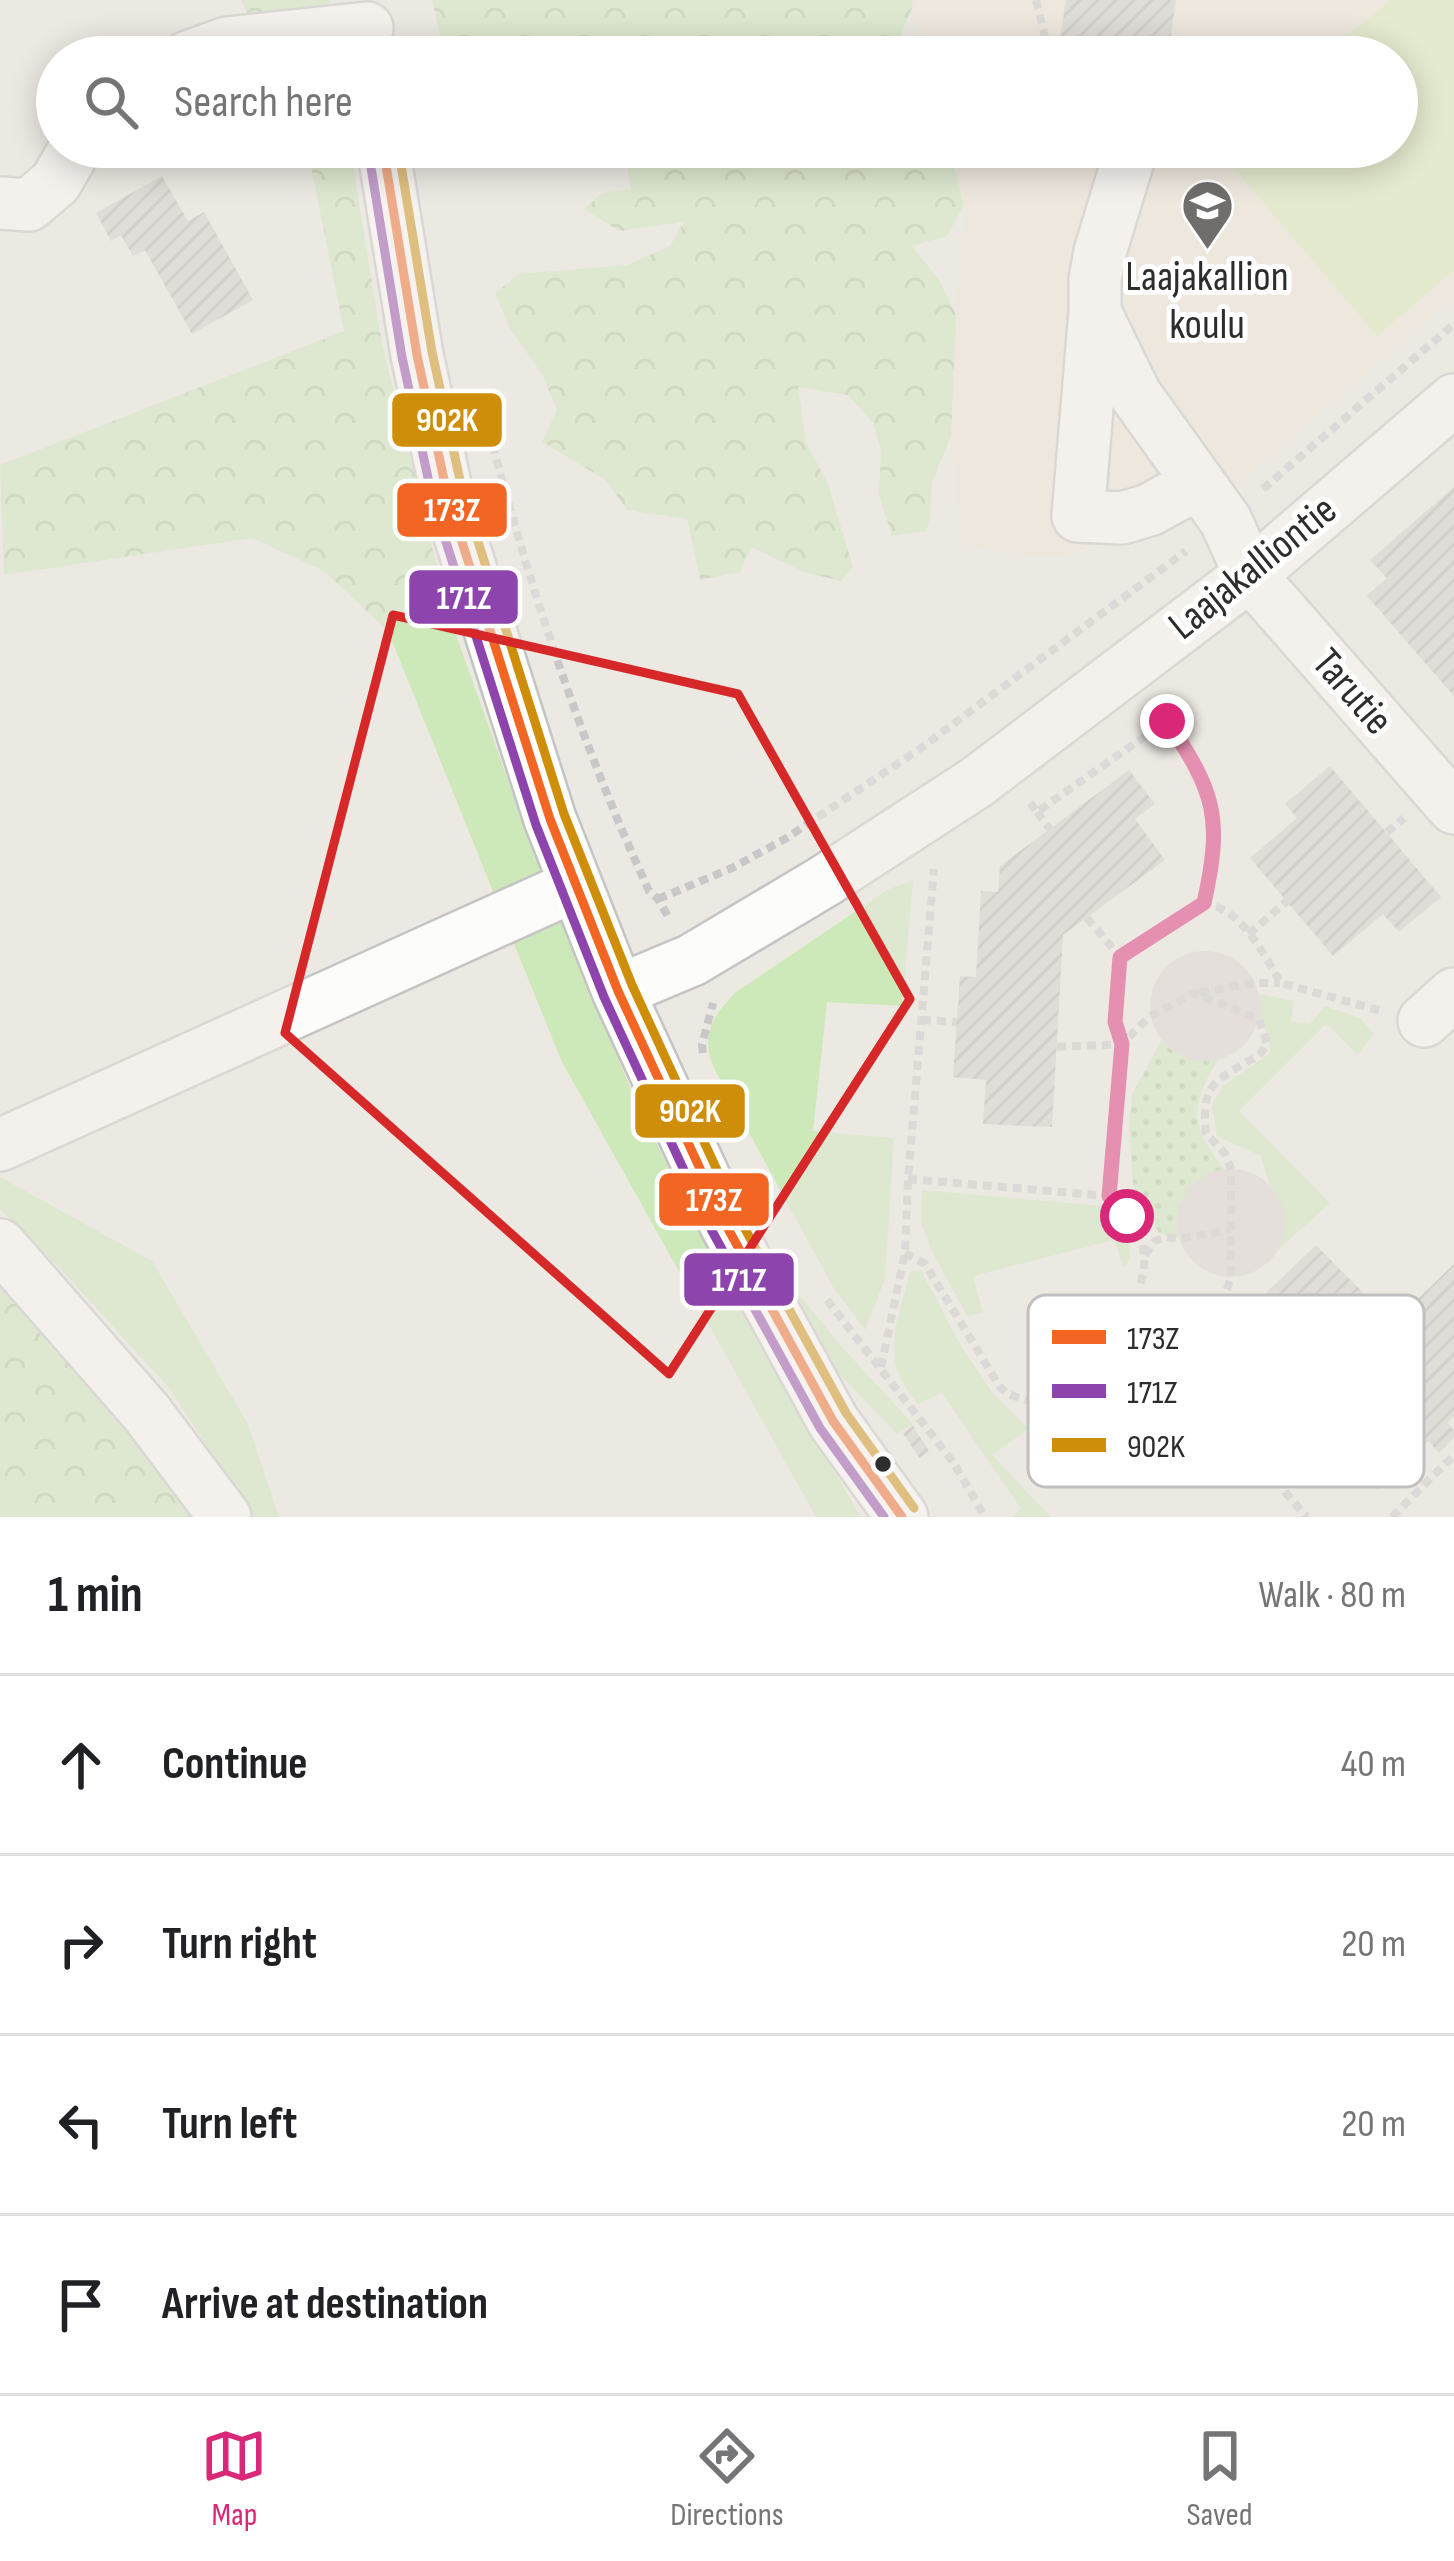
<!DOCTYPE html>
<meta charset="utf-8">
<style>
body{margin:0;font-family:"Sofia Sans Condensed",sans-serif;background:#f6f6f6;color:#202124}
.stop{position:absolute;width:36px;height:36px;margin:-27px;border:9px solid #db2777;border-radius:50%;background:#fff}
.stop.end{background:#db2777;border-color:#fff;box-shadow:0 3px 12px #0008}
.list{margin:0;padding:0;list-style:none}
h2{display:flex;justify-content:space-between;align-items:center;height:156px;margin:0;padding:0 48px;font-size:51px}
h2 small{font-size:39px;font-weight:400;color:#757577}
.list li{display:grid;grid-template-columns:78px 1fr auto;gap:36px;align-items:center;box-sizing:border-box;height:180px;padding:0 48px;border-top:3px solid #e0e0e0}
.list b{display:block;font-size:45px;white-space:nowrap}
.list em{font-size:39px;font-style:normal;color:#757577}
.icon{flex:none;width:66px;height:66px;fill:none;stroke:currentColor;stroke-width:2;stroke-linecap:round;stroke-linejoin:round}
.map{position:relative;flex:none;width:1454px;height:1517px;overflow:hidden}
.search{position:absolute;background:#fff;box-shadow:0 6px 30px #0003;left:36px;right:36px;top:36px;height:132px;display:flex;align-items:center;gap:30px;box-sizing:border-box;padding:0 42px;border-radius:66px;color:#757577;font-size:45px}
.sheet{height:876px;background:#fff}
nav{display:flex;justify-content:space-around;align-items:center;box-sizing:border-box;height:168px;border-top:3px solid #e0e0e0;background:#fff;font-size:33px;color:#757577}
nav a{display:grid;justify-items:center;gap:6px}
nav .on{color:#db2777}
.map>svg:first-child{display:block}
</style>
<div class="map">
<svg width="1454" height="1517" viewBox="0 0 1454 1517">
<defs>
<pattern id="forest-crowns" width="20" height="18" patternUnits="userSpaceOnUse" patternTransform="scale(3)"><rect width="20" height="18" fill="#cde9ba"/><path d="M2 6a3 3 0 1 1 6 0M12 15a3 3 0 1 1 6 0" fill="none" stroke="#b0c8a0"/></pattern>
<pattern id="park-dots" width="8" height="8" patternUnits="userSpaceOnUse" patternTransform="scale(3)"><rect width="8" height="8" fill="#cde9ba"/><path d="M2 2h.1M6 6h.1" fill="none" stroke="#b0c8a0" stroke-width="1.8" stroke-linecap="round"/></pattern>
<pattern id="building-hatch" width="6" height="6" patternUnits="userSpaceOnUse" patternTransform="scale(3)"><rect width="6" height="6" fill="#d1cec9"/><path d="M-1 1l2-2M0 6l6-6M5 7l2-2" fill="none" stroke="#b4b1ad"/></pattern>
</defs>
<rect width="100%" height="100%" fill="#ece8e2"/>
<path fill="#efe7d7" d="M911,0H1454V297L1236,485L1061,557L1006,553L962,544L951,436L956,315L964,206L953,163L934,147H1397V57H918Z"/>
<path fill="#cde9ba" d="M449,615L536,859L636,1102L724,1279L861,1517H816L561,1060L388,631Z
M913,880L902,1006L827,1002L813,1131L894,1138L885,1279L865,1330L833,1287L714,1068C700,1037 713,1015 735,993L887,890Z
M1259,994L1294,1001L1291,1021L1310,1024L1325,1006L1360,1018L1374,1034L1358,1055L1326,1024L1239,1111L1330,1203L1278,1250C1292,1211 1268,1192 1261,1156L1217,1136L1212,1105L1223,1086L1270,1053L1268,1033L1259,1019Z
M0,1177L152,1261L248,1424L279,1517H247L240,1499L171,1390L67,1276L0,1209Z
M922,1190L1104,1206C1121,1221 1140,1248 1124,1268L1114,1240L973,1276L983,1313L967,1316L933,1253L921,1223Z
M921,1270L960,1344L992,1392L1029,1429L992,1455L1051,1517H1012L1021,1509L942,1393L918,1404C913,1396 905,1388 901,1379C884,1346 902,1305 910,1272Z
M797,1296L803,1299L841,1346L913,1424L897,1434L832,1366L795,1301Z"/>
<path fill="url(#forest-crowns)" d="M241,0H330L336,57H269Z
M432,0H911L913,6L891,57H445Z
M307,147H350L382,344L449,615L388,631L324,571L252,538L4,575L0,465L344,331Z
M574,147H934L953,163L964,205L947,236L912,246L939,280L956,315L951,436L932,482L930,518L926,531L892,536L879,495L881,451L873,423L848,395L798,387L806,442L828,484L853,567L841,581L804,572L751,547L740,572L700,580L687,519L627,510L606,480L542,442L557,410L542,374L510,329L495,293L519,274L627,265L670,246L684,222L619,231L584,209L602,193L631,189L627,164L580,152Z
M0,1274L202,1517H0Z"/>
<path fill="url(#park-dots)" d="M1161,1040C1179,1055 1195,1062 1219,1059C1189,1103 1190,1129 1225,1169C1191,1181 1171,1200 1179,1239L1160,1234L1144,1210L1133,1185L1129,1122L1132,1095Z"/>
<path fill="#d9edb7" d="M1390,0H1454V270L1377,336L1217,148L1397,147V57H1323Z"/>
<path fill="#dad6d2" d="M1150 1006a55 55 0 1 1 110 0a55 55 0 1 1-110 0Z
M1177 1223a54 54 0 1 1 108 0a54 54 0 1 1-108 0Z"/>
<path fill="url(#building-hatch)" d="M1066,0H1176L1168,57H1057Z
M162,176L188,221L204,212L253,300L192,334L145,250L133,256L121,235L111,241L96,213Z
M1454,487V696L1367,596L1387,578L1370,560Z
M1330,766L1441,897L1399,932L1383,914L1333,956L1250,858L1297,818L1285,804Z
M1129,770L1155,804L1135,819L1165,860L1063,935L1052,1127L983,1124L986,1080L953,1077L960,976L976,977L981,891L998,892L1000,866Z
M1316,1245L1393,1323L1454,1264V1416L1447,1423L1454,1430V1438L1439,1453L1428,1441L1378,1490L1302,1413L1333,1382L1306,1354L1312,1348L1301,1336L1295,1342L1278,1324L1287,1316L1265,1294Z
M913,1426L929,1451L919,1458L903,1433Z"/>
<g fill="none" stroke-linecap="round" stroke-linejoin="round">
<defs>
<path id="minor" d="M188,57L227,43L367,28
M383,147L417,355L448,498L550,819L618,991L726,1225L833,1421L902,1517
M1132,147L1100,252L1095,280V312L1135,394L1226,521L1250,575L1454,808
M0,203L29,205L56,182L76,147
M1095,312L1078,516L1122,518L1149,510L1199,483
M618,991L692,960L823,882L977,782L1250,575L1454,400
M1424,1021L1454,994
M0,1145L576,885
M0,1245L146,1412L225,1517"/>
</defs>
<use href="#minor" stroke="#c5c4c4" stroke-width="56"/>
<path stroke="#c8c8c8" stroke-width="8" stroke-dasharray="9 6" stroke-linecap="butt" d="M1036,0L1050,57
M485,416C527,579 579,739 649,891L658,899L669,918
M1263,489L1454,324
M1155,705C1211,780 1225,809 1204,903
M1030,803L1037,812L1167,721
M1037,812L1050,829
M1387,832L1404,818
M658,899L732,868L785,839L921,748L1186,551
M1087,918L1120,957
M1249,934L1287,901
M1200,992L1255,983H1280
M922,1020L957,1022
M1057,1047L1122,1044L1150,1016L1194,993L1259,1019L1267,1043C1262,1055 1256,1057 1245,1063C1209,1084 1202,1090 1206,1133L1225,1154L1231,1169V1277L1225,1295L1226,1351L1237,1396L1253,1445L1285,1492L1307,1517
M703,1053L702,1045L713,1003
M908,1179L1109,1196L1122,1044L1115,1022L1120,957L1204,903C1242,909 1262,952 1281,983L1382,1011
M1109,1196C1135,1225 1153,1245 1140,1286
M905,1253L925,1264L1000,1387L1008,1394L1043,1406
M1145,1255L1155,1241L1165,1237L1179,1239L1231,1230
M827,1300L953,1462L985,1517
M881,1367L905,1253L908,1179L934,869
M1085,1462C1128,1424 1170,1369 1231,1369
M1392,1517L1454,1455"/>
<use href="#minor" stroke="#fcfcfb" stroke-width="51"/>
<defs>
<path id="bus-1" d="M383,147L417,355L448,498L550,819L618,991L726,1225L833,1421L902,1517"/>
<path id="bus-2" d="M368,149L402,357L433,501L536,825L604,997L712,1231L820,1428L884,1517"/>
<path id="bus-3" d="M398,147L432,352L463,494L564,814L632,985L739,1218L846,1413L914,1508"/>
</defs>
<use href="#bus-1" stroke="#fff" stroke-width="18"/>
<use href="#bus-2" stroke="#fff" stroke-width="18"/>
<use href="#bus-3" stroke="#fff" stroke-width="18"/>
<use href="#bus-1" stroke="#f26522" stroke-width="9"/>
<use href="#bus-2" stroke="#8e44ad" stroke-width="9"/>
<use href="#bus-3" stroke="#cf8e09" stroke-width="9"/>
</g>
<g fill="none" stroke-linecap="round" stroke-linejoin="round">
<path stroke="#db2777" stroke-width="15" d="M1127,1216L1109,1196L1122,1044L1115,1022L1120,957L1204,903C1223,818 1215,792 1167,721"/>
</g>
<path d="M0 0H1454V1517H0ZM393,615L738,694L910,999L669,1374L285,1033Z" fill="#ece8e2" fill-opacity=".55" fill-rule="evenodd"/>
<path fill="none" stroke="#d62828" stroke-width="9" stroke-linejoin="round" d="M393,615L738,694L910,999L669,1374L285,1033Z"/>
<defs>
<symbol id="school-pin" viewBox="-11 -11 22 30"><path d="M0 17L-7.5 6A9.5 9.5 0 1 1 7.5 6Z" fill="#706e6c" stroke="#fff"/><path d="M0-5L7-2L0 1L-7-2ZM-4 1L0 2.5L4 1V4Q0 6-4 4Z" fill="#fff"/></symbol>
</defs>
<g fill-rule="evenodd">
<use href="#school-pin" x="1178" y="176" width="59" height="81"/>
</g>
<circle fill="#2d2d2d" stroke="#fff" stroke-width="4.5" cx="883" cy="1464" r="10"/>
<g text-anchor="middle" dominant-baseline="central" stroke-width="10" stroke-linejoin="round" paint-order="stroke">
<g font-size="42" fill="#2d2d2d" stroke="#fff">
<text x="1207" y="277">Laajakallion<tspan x="1207" dy="48">koulu</tspan></text>
</g>
<g font-size="42" fill="#2d2d2d" stroke="#fff">
<text transform="translate(1253 568) rotate(-39)">Laajakalliontie</text>
<text transform="translate(1352 692) rotate(49)">Tarutie</text>
</g>
</g>
<rect x="1028" y="1295" width="396" height="192" rx="18" fill="#fff" stroke="#c0c0c0" stroke-width="3"/>
<rect x="1052" y="1330" width="54" height="14" fill="#f26522"/>
<rect x="1052" y="1384" width="54" height="14" fill="#8e44ad"/>
<rect x="1052" y="1438" width="54" height="14" fill="#cf8e09"/>
<g font-size="33" fill="#2d2d2d">
<text x="1127" y="1349">173Z</text>
<text x="1127" y="1403">171Z</text>
<text x="1127" y="1457">902K</text>
</g>
<g stroke="#fff" stroke-width="4.5">
<rect x="390" y="391" width="114" height="58" rx="12" fill="#cf8e09"/>
<rect x="395" y="481" width="114" height="58" rx="12" fill="#f26522"/>
<rect x="407" y="568" width="113" height="58" rx="12" fill="#8e44ad"/>
<rect x="633" y="1082" width="114" height="58" rx="12" fill="#cf8e09"/>
<rect x="657" y="1171" width="114" height="57" rx="12" fill="#f26522"/>
<rect x="682" y="1251" width="114" height="57" rx="12" fill="#8e44ad"/>
</g>
<g font-size="33" text-anchor="middle" font-weight="bold" fill="#fff">
<text x="447" y="431">902K</text>
<text x="452" y="521">173Z</text>
<text x="464" y="609">171Z</text>
<text x="690" y="1122">902K</text>
<text x="714" y="1211">173Z</text>
<text x="739" y="1291">171Z</text>
</g>
</svg>
<div class="stop" style="left:1127px;top:1216px"></div>
<div class="stop end" style="left:1167px;top:721px"></div>
<div class="search"><svg class="icon" aria-label="search" viewBox="0 0 24 24"><circle cx="10" cy="10" r="6"/><path d="M15 15l6 6"/></svg>Search here</div>
</div>
<section class="sheet">
<h2>1 min<small>Walk · 80 m</small></h2>
<ul class="list">
<li><svg class="icon" aria-label="ahead" viewBox="0 0 24 24"><path d="M12 20V5M6 11l6-6 6 6"/></svg><div><b>Continue</b></div><em>40 m</em></li>
<li><svg class="icon" aria-label="right" viewBox="0 0 24 24"><path d="M7 20v-9h11M14 6l5 5-5 5"/></svg><div><b>Turn right</b></div><em>20 m</em></li>
<li><svg class="icon" aria-label="left" viewBox="0 0 24 24"><path d="M17 20v-9H6M10 6l-5 5 5 5"/></svg><div><b>Turn left</b></div><em>20 m</em></li>
<li><svg class="icon" aria-label="arrive" viewBox="0 0 24 24"><path d="M6 21V4h12l-3 4 3 4H6"/></svg><div><b>Arrive at destination</b></div></li>
</ul>
</section>
<nav>
<a class="on"><svg class="icon" aria-label="map" viewBox="0 0 24 24"><path d="M3 6l6-2 6 2 6-2v14l-6 2-6-2-6 2zM9 4v14M15 6v14"/></svg>Map</a>
<a><svg class="icon" aria-label="directions" viewBox="0 0 24 24"><path d="M12 3l9 9-9 9-9-9zM9 14v-3h6M13 9l2 2-2 2"/></svg>Directions</a>
<a><svg class="icon" aria-label="saved" viewBox="0 0 24 24"><path d="M7 4h10v16l-5-4-5 4z"/></svg>Saved</a>
</nav>
